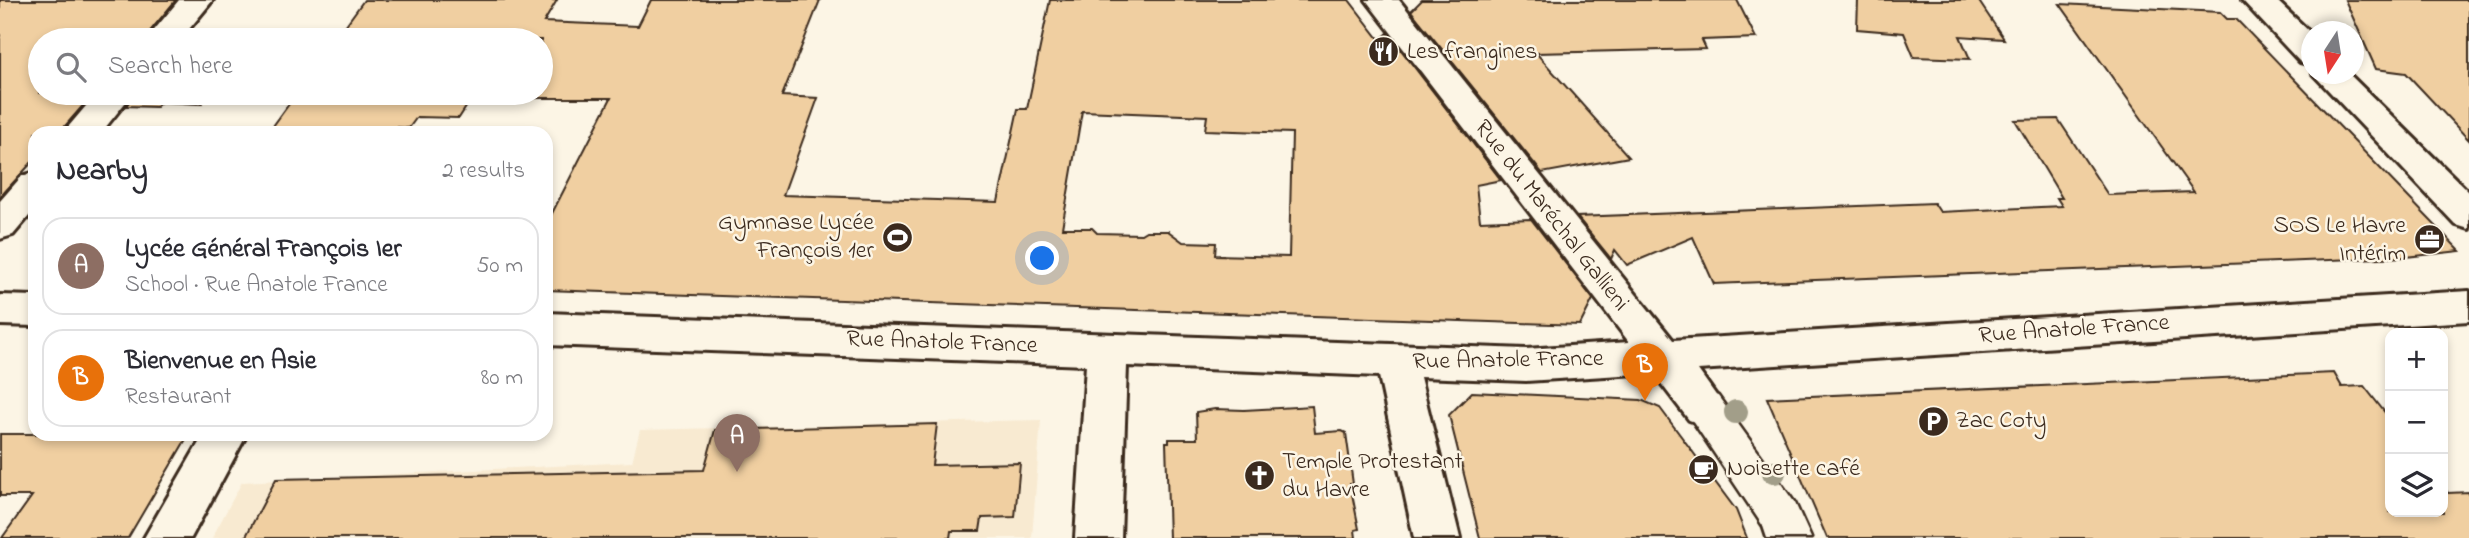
<!DOCTYPE html>
<meta charset="utf-8">
<style>
body{margin:0;font-family:"Indie Flower",sans-serif;background:#f2f2f3;color:#2b2b33}
.controls{position:absolute;right:21px;bottom:21px;display:grid;overflow:hidden;border-radius:14px;box-shadow:0 4px 10px #0003}
.controls button{width:63px;height:63px;display:grid;place-items:center;padding:0;border:0;border-bottom:2px solid #e1e1e2;background:#fff;color:#2b2b33;font:35px sans-serif}
.compass{position:absolute;left:2301px;top:21px;width:63px;height:63px;border-radius:50%;background:#fff;box-shadow:0 4px 10px #0003;rotate:192deg}
.you{position:absolute;left:1043px;top:259px;width:24px;height:24px;margin:-18px;border:5px solid #fff;border-radius:50%;background:#1a73e8;box-shadow:0 0 0 10px #1a73e833}
.badge{display:grid;place-items:center;width:46px;height:46px;border-radius:50%;background:#b45309;color:#fff;font-size:23px;font-weight:700}
.pin{position:absolute;translate:-50% -58px;filter:drop-shadow(0 2px 4px #0008)}
.pin::after{content:'';position:absolute;top:37px;width:24px;height:21px;background:inherit;clip-path:polygon(0 0,100% 0,50% 100%)}
.list{margin:0;padding:0;list-style:none}
h2{display:flex;justify-content:space-between;align-items:center;height:91px;margin:0;padding:0 28px;font-size:30px}
h2 small{font-size:23px;font-weight:400;color:#7c7c81}
.list li{display:grid;grid-template-columns:46px 1fr auto;gap:21px;align-items:center;box-sizing:border-box;height:98px;margin:0 14px 14px;padding:0 14px;border:2px solid #e1e1e2;border-radius:21px}
.list b{display:block;font-size:26px;white-space:nowrap}
.list p{margin:0;font-size:23px;white-space:nowrap;color:#7c7c81}
.list em{font-size:23px;font-style:normal;color:#7c7c81}
.icon{flex:none;width:38px;height:38px;fill:none;stroke:currentColor;stroke-width:2;stroke-linecap:round;stroke-linejoin:round}
.map{position:relative;flex:none;width:2469px;height:538px;overflow:hidden}
.search{position:absolute;background:#fff;box-shadow:0 4px 10px #0003;left:28px;top:28px;width:525px;height:77px;display:flex;align-items:center;gap:18px;box-sizing:border-box;padding:0 24px;border-radius:38px;color:#7c7c81;font-size:26px}
.panel{position:absolute;background:#fff;box-shadow:0 4px 10px #0003;left:28px;top:126px;width:525px;height:315px;border-radius:21px}
.map>svg:first-child{display:block}
</style>
<div class="map">
<svg width="2469" height="538" viewBox="0 0 2469 538">
<rect width="100%" height="100%" fill="#fcf5e5"/>
<filter id="ink" filterUnits="userSpaceOnUse"><feTurbulence type="fractalNoise" baseFrequency=".0143" numOctaves="2"/><feDisplacementMap in="SourceGraphic" scale="14" xChannelSelector="R" yChannelSelector="G"/><feConvolveMatrix kernelMatrix="1 2 1 2 8 2 1 2 1" color-interpolation-filters="sRGB"/></filter>
<g filter="url(#ink)">
<path fill="#f8ead1" d="M1041,420L1032,538H212L242,482L632,462L640,430Z"/>
<path fill="#f0cfa1" stroke="#3b2a1e" stroke-width="2" fill-rule="evenodd" d="M0,0H176L143,40H40V93H94L59,133H35V159L0,197Z
M364,0H557L544,22L638,26L651,0H820L782,96L818,98L783,195L998,202L1018,109H1027L1050,0H1349L1380,40L1388,33L1501,180L1476,185L1480,221L1531,219L1593,299L1580,325L546,290V225L611,98H472L459,118L417,117L409,128L396,127L392,133H268L297,93H541V40H335ZM1082,111L1207,116L1205,130L1292,133L1289,257L1215,255L1216,243L1183,242L1168,231H1146L1141,234L1097,233L1092,228H1062Z
M1422,0H1737L1756,38L1702,40L1706,49L1536,53L1629,157L1542,173L1411,11Z
M1858,0H1978L2004,39L1960,36L1970,59L1914,57L1904,33L1857,29Z
M2345,0H2469V140L2406,73L2376,69Z
M2060,4L2220,12L2227,19H2236L2460,251L2406,257L1714,284L1693,237L1627,265L1615,250L1611,259L1577,217L1934,203L1940,212L2062,206L2057,198H2062L2015,120L2058,119L2108,195L2194,192Z
M136,93H211L201,104L161,102L156,107L126,106Z
M2334,373L2342,387L2364,386L2390,419V512H2443V486L2448,493L2469,492V538H1827L1767,398Z
M1472,392L1641,400L1660,408L1736,510L1747,538H1480L1449,415Z
M1312,406L1315,433L1342,431L1346,433L1353,484H1350L1359,529L1355,530L1356,538H1169L1166,442H1169V439H1197L1196,412L1215,409L1244,410Z
M937,424L932,465L1020,463L1015,517L982,518L980,531H951L950,538H245L276,479L704,470L715,430Z
M0,434H189L128,538H2L32,496H0Z"/>
<g fill="none" stroke-linecap="round" stroke-linejoin="round">
<defs>
<path id="pedestrian" d="M1704,392L1718,396L1795,503L1811,538H1767L1763,526L1684,408L1690,396Z"/>
<path id="minor" d="M179,0H213L180,40H146Z
M1366,0H1399L1673,340L2469,291V321L1698,370L1725,408L1719,420L1704,425L1689,420L1653,373L1526,381L1420,377L1460,538H1414L1379,376L1127,366L1121,538H1075L1086,365L546,345V313L1526,349L1629,342Z
M97,93H133L101,133H63Z
M35,172V209L13,235L0,239V201L22,176Z
M0,295L35,296V326L0,325Z
M204,434H247L191,538H144Z"/>
<path id="tertiary" d="M2242,0H2276L2312,34V65L2300,62Z
M2313,74H2349L2469,192V229L2456,225Z"/>
</defs>
<use href="#pedestrian" stroke="#3b2a1e" stroke-width="5"/>
<use href="#minor" stroke="#3b2a1e" stroke-width="6"/>
<use href="#tertiary" stroke="#3b2a1e" stroke-width="6"/>
<use href="#pedestrian" fill="#fcf5e5" fill-rule="evenodd"/>
<use href="#minor" fill="#fcf5e5" fill-rule="evenodd"/>
<use href="#tertiary" fill="#fcf5e5" fill-rule="evenodd"/>
</g>
<g fill="#a29e89">
<circle cx="1736" cy="412" r="12"/>
<circle cx="1774" cy="472" r="12"/>
</g>
</g>
<defs>
<symbol id="restaurant-disc" viewBox="-11 -11 22 22"><circle r="9.5" fill="#3b2a1e" stroke="#fcf5e5"/><path d="M-5-6h1v4h1v-4h1v4h1v-4h1v5L-1.5 .5V6h-2V.5L-5-1ZM5-6V6H3V1.5H1.5Q1.5-4 5-6Z" fill="#fff"/></symbol>
<symbol id="stadium-disc" viewBox="-11 -11 22 22"><circle r="9.5" fill="#3b2a1e" stroke="#fcf5e5"/><path d="M0-5a6.5 5 0 1 0 0 10a6.5 5 0 1 0 0-10ZM-3.5-1.8h7v3.6h-7Z" fill="#fff"/></symbol>
<symbol id="office-disc" viewBox="-11 -11 22 22"><circle r="9.5" fill="#3b2a1e" stroke="#fcf5e5"/><path d="M-6-3h4V-5.5h4V-3h4V5H-6ZM-1-4.5V-3h2v-1.5ZM-6 0V1H6V0Z" fill="#fff"/></symbol>
<symbol id="parking-disc" viewBox="-11 -11 22 22"><circle r="9.5" fill="#3b2a1e" stroke="#fcf5e5"/><path d="M-3.5-5.5H1a3.5 3.5 0 0 1 0 7H-1V5.5H-3.5ZM-1-3.4V-.6H.8a1.4 1.4 0 0 0 0-2.8Z" fill="#fff"/></symbol>
<symbol id="cafe-disc" viewBox="-11 -11 22 22"><circle r="9.5" fill="#3b2a1e" stroke="#fcf5e5"/><path d="M-5.5-4.5H6V0H3Q3 3.5 0 3.5H-2.5Q-5.5 3.5-5.5 0ZM3-3.2v2h1.7v-2ZM-6 4.5H4V6H-6Z" fill="#fff"/></symbol>
<symbol id="church-disc" viewBox="-11 -11 22 22"><circle r="9.5" fill="#3b2a1e" stroke="#fcf5e5"/><path d="M-1.2-6h2.4v3.5h3.3v2.4h-3.3V6h-2.4V-.1h-3.3v-2.4h3.3Z" fill="#fff"/></symbol>
</defs>
<g fill-rule="evenodd">
<use href="#restaurant-disc" x="1366" y="34" width="35" height="35"/>
<use href="#stadium-disc" x="880" y="220" width="35" height="35"/>
<use href="#office-disc" x="2412" y="222" width="35" height="35"/>
<use href="#parking-disc" x="1916" y="404" width="35" height="35"/>
<use href="#cafe-disc" x="1686" y="452" width="35" height="35"/>
<use href="#church-disc" x="1242" y="458" width="35" height="35"/>
</g>
<g text-anchor="middle" dominant-baseline="central" stroke-width="5" stroke-linejoin="round" paint-order="stroke">
<g font-size="24" fill="#3b2a1e" stroke="#fcf5e5" text-anchor="start">
<text x="1407" y="52">Les frangines</text>
<text x="874" y="223" text-anchor="end">Gymnase Lycée<tspan x="874" dy="28">François 1er</tspan></text>
<text x="2406" y="226" text-anchor="end">SOS Le Havre<tspan x="2406" dy="28">Intérim</tspan></text>
<text x="1956" y="421">Zac Coty</text>
<text x="1282" y="462">Temple Protestant<tspan x="1282" dy="28">du Havre</tspan></text>
<text x="1727" y="469">Noisette café</text>
</g>
<g font-size="24" fill="#3b2a1e" stroke="#fcf5e5">
<text transform="translate(1551 216) rotate(52)">Rue du Maréchal Gallieni</text>
<text transform="translate(2074 330) rotate(-4)">Rue Anatole France</text>
<text transform="translate(942 343) rotate(2)">Rue Anatole France</text>
<text transform="translate(1508 361) rotate(-1)">Rue Anatole France</text>
</g>
</g>
</svg>
<div class="controls">
<button>+</button>
<button>−</button>
<button><svg class="icon" aria-label="layers" viewBox="0 0 24 24"><path d="M12 4l9 5-9 5-9-5zM3 14l9 5 9-5"/></svg></button>
</div>
<svg class="compass" viewBox="-18 -18 36 36"><path d="M0-13l5 13h-10z" fill="#e53935"/><path d="M0 13l5-13h-10z" fill="#7c7c81"/></svg>
<div class="you"></div>
<div class="pin badge" style="left:737px;top:472px;background:#8d6e63">A</div>
<div class="pin badge" style="left:1645px;top:401px;background:#e8710a">B</div>
<div class="search"><svg class="icon" aria-label="search" viewBox="0 0 24 24"><circle cx="10" cy="10" r="6"/><path d="M15 15l6 6"/></svg>Search here</div>
<section class="panel">
<h2>Nearby<small>2 results</small></h2>
<ul class="list">
<li><span class="badge" style="background:#8d6e63">A</span><div><b>Lycée Général François Ier</b><p>School · Rue Anatole France</p></div><em>50 m</em></li>
<li><span class="badge" style="background:#e8710a">B</span><div><b>Bienvenue en Asie</b><p>Restaurant</p></div><em>80 m</em></li>
</ul>
</section>
</div>
